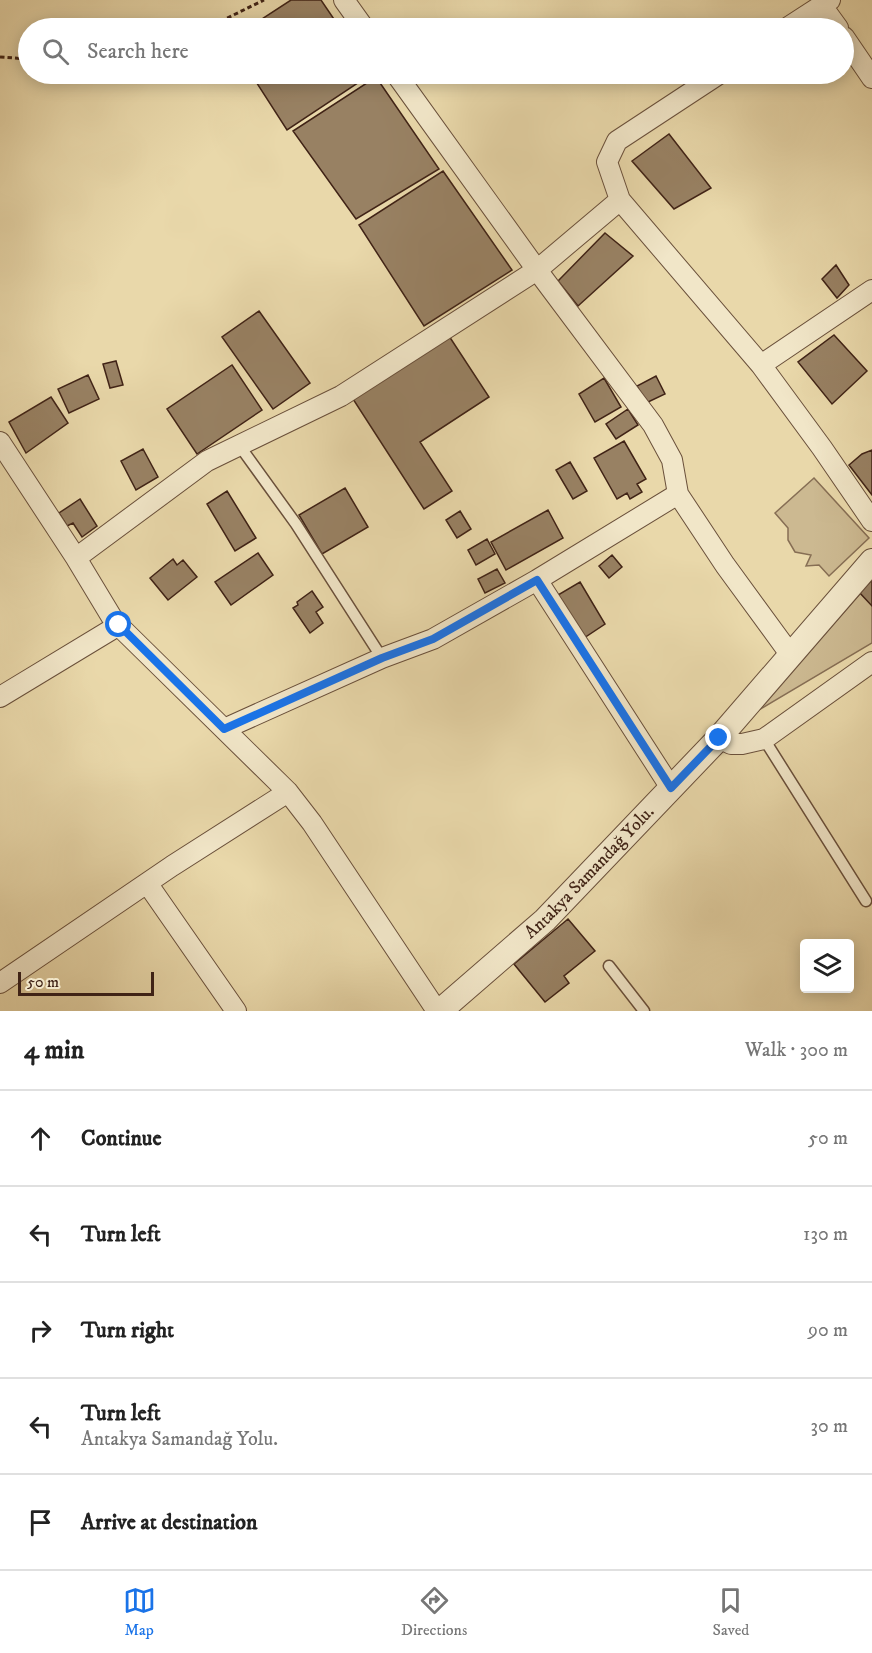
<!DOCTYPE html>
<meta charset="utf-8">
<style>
body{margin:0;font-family:"IM FELL DW Pica",serif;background:#f6f6f6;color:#222}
.controls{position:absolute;right:18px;bottom:18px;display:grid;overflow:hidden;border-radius:6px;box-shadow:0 3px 15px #0003}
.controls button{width:54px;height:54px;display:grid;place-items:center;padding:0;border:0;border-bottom:2px solid #e0e0e0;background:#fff;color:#222;font:30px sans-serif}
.scale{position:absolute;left:18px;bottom:15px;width:136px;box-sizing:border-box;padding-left:6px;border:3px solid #402316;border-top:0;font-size:16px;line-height:21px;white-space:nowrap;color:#402316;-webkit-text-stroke:4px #f1e6c8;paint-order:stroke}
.stop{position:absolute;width:18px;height:18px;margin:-14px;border:4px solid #1a73e8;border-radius:50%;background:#fff}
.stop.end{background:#1a73e8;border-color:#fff;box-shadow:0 2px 6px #0008}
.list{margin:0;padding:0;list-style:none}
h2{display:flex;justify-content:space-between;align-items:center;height:78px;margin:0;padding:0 24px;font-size:26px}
h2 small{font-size:20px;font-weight:400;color:#767676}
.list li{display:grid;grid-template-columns:39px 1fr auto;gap:18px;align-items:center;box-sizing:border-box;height:96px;padding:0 24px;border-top:2px solid #e0e0e0}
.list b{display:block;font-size:22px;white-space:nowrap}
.list p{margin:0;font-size:20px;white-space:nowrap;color:#767676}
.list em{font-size:20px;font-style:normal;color:#767676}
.icon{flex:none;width:33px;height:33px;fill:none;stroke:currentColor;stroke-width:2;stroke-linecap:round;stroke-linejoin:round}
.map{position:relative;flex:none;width:872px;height:1011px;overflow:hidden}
.search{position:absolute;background:#fff;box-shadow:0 3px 15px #0003;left:18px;right:18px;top:18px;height:66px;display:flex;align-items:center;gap:15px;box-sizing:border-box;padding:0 21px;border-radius:33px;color:#767676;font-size:22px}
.sheet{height:558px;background:#fff}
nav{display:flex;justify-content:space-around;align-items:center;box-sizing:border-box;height:84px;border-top:2px solid #e0e0e0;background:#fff;font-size:16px;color:#767676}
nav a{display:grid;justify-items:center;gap:3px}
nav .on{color:#1a73e8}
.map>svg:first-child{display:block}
</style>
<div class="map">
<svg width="872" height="1011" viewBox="0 0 872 1011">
<rect width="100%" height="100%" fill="#e9d8aa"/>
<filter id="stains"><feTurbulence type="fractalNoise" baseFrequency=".00333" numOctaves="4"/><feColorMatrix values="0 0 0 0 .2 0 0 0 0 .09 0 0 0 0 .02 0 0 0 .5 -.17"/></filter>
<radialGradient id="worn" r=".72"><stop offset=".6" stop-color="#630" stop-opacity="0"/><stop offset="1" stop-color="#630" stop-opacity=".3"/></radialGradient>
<path fill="#ccb991" stroke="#866e54" stroke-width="1.5" d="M814,478L869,538L829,576L819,565L806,566L811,555L795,552L788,540V528L775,513Z
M872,580V643L757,711Z"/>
<path fill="#988163" stroke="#402316" stroke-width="1.5" d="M291,0H321L340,28H248Z
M251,74H369L370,75L287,130Z
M376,77L439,169L356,219L293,131Z
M669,134L711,188L674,209L632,161Z
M443,171L512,270L424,326L359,225Z
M605,233L633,256L578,306L558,281Z
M836,265L849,285L837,298L822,279Z
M259,311L310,383L273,409L222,337Z
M834,335L867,371L832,404L798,362Z
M449,336L489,397L420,442L452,491L424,509L353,399Z
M116,361L123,385L110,388L103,364Z
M232,365L262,410L197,454L167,409Z
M88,375L99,399L69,413L58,389Z
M656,376L665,394L646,403L637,386Z
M604,378L621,407L595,422L579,394Z
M51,397L68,423L26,453L9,422Z
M628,409L638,425L616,439L606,424Z
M624,441L646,479L637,484L642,492L630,499L627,493L617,499L594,458Z
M143,449L158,477L136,490L121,461Z
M872,450V495L849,465L862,454Z
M570,462L587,491L573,499L556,470Z
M345,488L368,527L322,554L299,515Z
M227,491L256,538L235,551L207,504Z
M80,499L97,526L82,537L73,523L67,526L59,513Z
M548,510L563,538L506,570L491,542Z
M460,511L471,529L457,538L446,520Z
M487,539L495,554L476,565L468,550Z
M258,553L273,575L231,605L215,582Z
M612,555L622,567L609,578L599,566Z
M173,559L177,565L183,560L197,577L168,600L150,578Z
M497,569L505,583L485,593L478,579Z
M872,580V606L859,592Z
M580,582L605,624L584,638L558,595Z
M312,591L323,607L316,612L323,623L310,633L293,608L298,605L297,602Z
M568,919L595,951L564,976L569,983L545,1002L514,964Z"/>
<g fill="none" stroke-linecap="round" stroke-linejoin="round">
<defs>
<path id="service" d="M239,445L296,524L382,658
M764,739L866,901
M609,966L644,1011"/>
<path id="minor" d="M344,0L364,28
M822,6L838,28
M787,28L830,0
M844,37L872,78
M396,74L537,270L653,425L672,460L678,494L725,565L790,654
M620,200L761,365L822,448L872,521
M761,365L872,290
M0,442L76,558L114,621L288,792L312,823L437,1011
M76,558L207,461L341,396L537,270L620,200L607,162L617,141L719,74
M537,580L671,788
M0,697L119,625
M224,729L382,658L433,639L537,580L678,494
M719,738L731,744H742L764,739L872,662
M147,883L236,1011
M0,983L172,866L288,792"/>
<g id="tertiary">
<path id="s1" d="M440,1011L545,920L719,738L872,561"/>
</g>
</defs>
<use href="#service" stroke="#6a503b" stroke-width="13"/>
<use href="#minor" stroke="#6a503b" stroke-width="22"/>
<use href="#tertiary" stroke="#6a503b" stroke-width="26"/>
<path stroke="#402316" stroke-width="3" stroke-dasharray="4.5 3" stroke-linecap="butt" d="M207,28L264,0
M0,57L28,59"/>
<use href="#service" stroke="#f1e6c8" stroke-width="10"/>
<use href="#minor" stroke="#f1e6c8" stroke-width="20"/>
<use href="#tertiary" stroke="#f1e6c8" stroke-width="24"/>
</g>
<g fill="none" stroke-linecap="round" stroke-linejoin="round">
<path stroke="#1a73e8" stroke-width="8" d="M119,625L224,729L382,658L433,639L537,580L671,788L719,738"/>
</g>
<g text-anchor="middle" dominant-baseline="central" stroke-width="4.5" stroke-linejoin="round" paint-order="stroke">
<g font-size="18" fill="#402316" stroke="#f1e6c8">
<text stroke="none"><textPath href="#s1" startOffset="204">Antakya Samandağ Yolu.</textPath></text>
</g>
</g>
<rect width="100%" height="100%" filter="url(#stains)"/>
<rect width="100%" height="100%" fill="url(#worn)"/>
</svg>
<div class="controls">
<button><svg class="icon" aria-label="layers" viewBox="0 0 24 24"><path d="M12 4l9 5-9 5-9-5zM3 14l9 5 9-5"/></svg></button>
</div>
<div class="scale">50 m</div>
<div class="stop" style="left:119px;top:625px"></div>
<div class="stop end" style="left:719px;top:738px"></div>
<div class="search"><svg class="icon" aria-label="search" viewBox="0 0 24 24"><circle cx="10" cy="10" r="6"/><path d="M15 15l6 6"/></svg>Search here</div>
</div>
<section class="sheet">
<h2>4 min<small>Walk · 300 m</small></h2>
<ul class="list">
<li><svg class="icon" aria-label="ahead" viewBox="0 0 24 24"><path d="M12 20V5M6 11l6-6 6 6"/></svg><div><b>Continue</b></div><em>50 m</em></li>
<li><svg class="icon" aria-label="left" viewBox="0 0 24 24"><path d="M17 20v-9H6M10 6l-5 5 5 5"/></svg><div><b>Turn left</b></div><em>130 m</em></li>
<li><svg class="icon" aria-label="right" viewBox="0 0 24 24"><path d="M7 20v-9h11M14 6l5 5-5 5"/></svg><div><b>Turn right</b></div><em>90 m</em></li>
<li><svg class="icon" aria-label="left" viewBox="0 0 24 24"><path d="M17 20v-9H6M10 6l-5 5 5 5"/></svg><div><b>Turn left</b><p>Antakya Samandağ Yolu.</p></div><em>30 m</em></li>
<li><svg class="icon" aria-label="arrive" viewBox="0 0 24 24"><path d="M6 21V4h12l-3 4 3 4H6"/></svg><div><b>Arrive at destination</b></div></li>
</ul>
</section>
<nav>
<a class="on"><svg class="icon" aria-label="map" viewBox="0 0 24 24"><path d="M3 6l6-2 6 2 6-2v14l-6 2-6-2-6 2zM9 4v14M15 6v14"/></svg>Map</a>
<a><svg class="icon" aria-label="directions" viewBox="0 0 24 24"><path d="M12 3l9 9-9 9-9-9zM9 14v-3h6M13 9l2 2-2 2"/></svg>Directions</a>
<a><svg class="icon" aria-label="saved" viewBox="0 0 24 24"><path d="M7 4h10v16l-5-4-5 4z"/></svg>Saved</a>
</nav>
